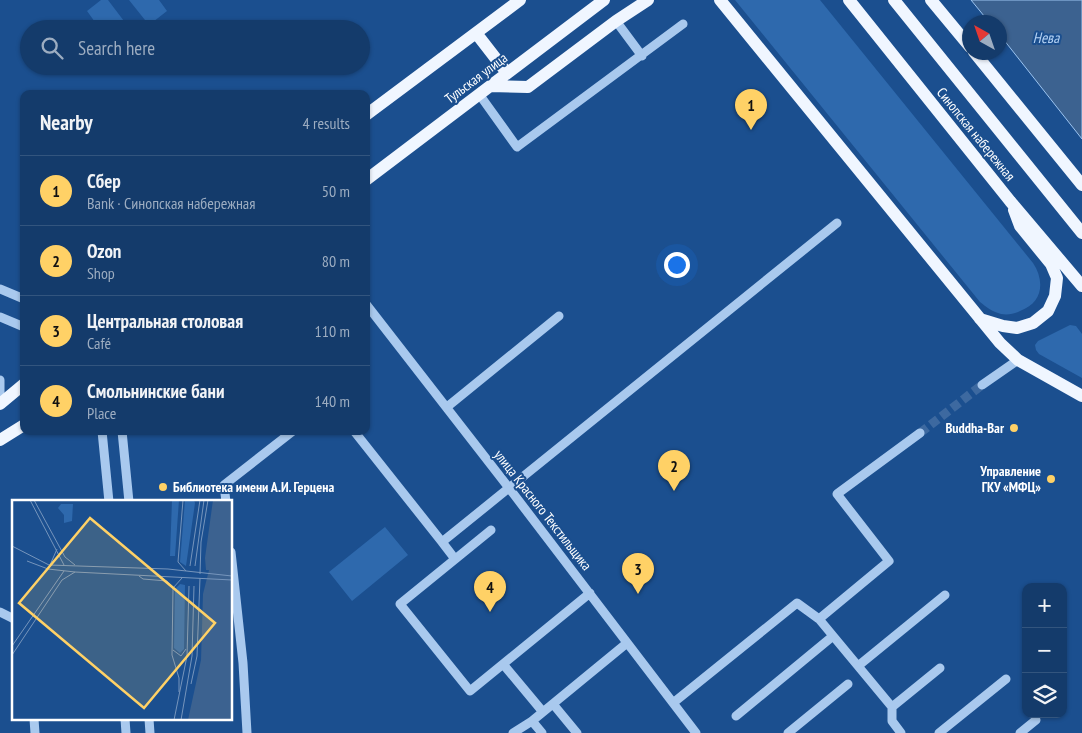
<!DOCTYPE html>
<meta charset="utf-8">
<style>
body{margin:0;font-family:"PT Sans Narrow",sans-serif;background:#214673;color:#f1f3f6}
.controls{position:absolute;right:15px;bottom:15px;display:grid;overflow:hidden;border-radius:10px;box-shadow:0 1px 4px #0004}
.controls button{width:45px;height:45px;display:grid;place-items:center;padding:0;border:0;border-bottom:1px solid #33557e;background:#143b6b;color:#f1f3f6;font:25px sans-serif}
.compass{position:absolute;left:962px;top:15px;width:45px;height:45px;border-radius:50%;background:#143b6b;box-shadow:0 1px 4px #0004;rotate:320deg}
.you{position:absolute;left:676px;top:264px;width:18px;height:18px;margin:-12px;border:4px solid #fff;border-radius:50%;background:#1a73e8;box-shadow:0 0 0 8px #1a73e833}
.badge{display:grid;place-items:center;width:32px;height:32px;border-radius:50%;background:#ffd166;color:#111;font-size:16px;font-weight:700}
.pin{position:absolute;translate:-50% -41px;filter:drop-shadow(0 1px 2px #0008)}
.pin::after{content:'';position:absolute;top:26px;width:18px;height:15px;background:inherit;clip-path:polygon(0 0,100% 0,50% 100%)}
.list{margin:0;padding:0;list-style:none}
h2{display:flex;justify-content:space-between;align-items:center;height:65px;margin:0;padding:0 20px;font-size:21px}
h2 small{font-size:16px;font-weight:400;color:#9dadc1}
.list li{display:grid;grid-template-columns:32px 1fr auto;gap:15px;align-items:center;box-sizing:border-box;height:70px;padding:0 20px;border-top:1px solid #33557e}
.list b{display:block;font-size:19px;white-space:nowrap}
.list p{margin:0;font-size:16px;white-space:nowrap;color:#9dadc1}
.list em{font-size:16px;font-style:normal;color:#9dadc1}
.icon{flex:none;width:28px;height:28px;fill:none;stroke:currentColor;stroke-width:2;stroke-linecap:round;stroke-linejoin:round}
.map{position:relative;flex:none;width:1082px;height:733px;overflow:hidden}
.search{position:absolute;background:#143b6b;box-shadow:0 1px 4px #0004;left:20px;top:20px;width:350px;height:55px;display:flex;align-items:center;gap:12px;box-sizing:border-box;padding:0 18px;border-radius:28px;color:#9dadc1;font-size:19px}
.panel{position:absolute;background:#143b6b;box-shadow:0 1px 4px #0004;left:20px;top:90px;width:350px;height:345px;border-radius:10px}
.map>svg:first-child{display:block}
</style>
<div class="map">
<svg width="1082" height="733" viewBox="0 0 1082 733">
<rect width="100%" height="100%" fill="#1b4f8f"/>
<path fill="#2e69ad" d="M101,0H108L130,29H100L87,11Z
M129,0H159L167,11L149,25Z
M735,0H820L1033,263C1045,281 1043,303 1020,311C1014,314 1008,315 1001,314C993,312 986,307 980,302Z
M1070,325L1076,326L1082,334V378L1039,354L1036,350L1035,345L1038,341Z
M385,527L408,555L352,601L329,572Z"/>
<path fill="#3c6290" stroke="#9cc4f0" d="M971,0H1082V139L1000,35V22H989Z"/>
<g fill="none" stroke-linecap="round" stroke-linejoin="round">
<path stroke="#3d69a0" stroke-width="9" stroke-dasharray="9 4.5" stroke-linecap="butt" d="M920,433L982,385"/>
<path stroke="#a9c9ee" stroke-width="9" d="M616,21L642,56
M479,94L517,147L683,24
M0,289L24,299
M366,304L509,488L696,733
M0,317L24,327
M0,380V394
M982,385L1018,360
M447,407L559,316
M102,431L109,502
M122,431L129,502
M354,431L442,542L837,223
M226,502L224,485L293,431
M491,530L400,604L470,691L590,593
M442,542L455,559
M231,552L243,663L247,733
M0,612L14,619
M819,619L892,707V721L901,733
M503,664L543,712
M858,666L945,595
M673,703L797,603L819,619L889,561L837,494L920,433
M553,704L577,733
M892,707L940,668
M736,716L833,636
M34,719L35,733
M125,719L126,733
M149,719L150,733
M532,721L542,733
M513,733L532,721L627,643
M788,733L848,684
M939,733L1006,679
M1020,733L1036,720"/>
<path stroke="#f0f6ff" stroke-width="12" d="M720,0L1000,343L1018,360L1082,396
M849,0L1010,201L1082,286
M894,0L1082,233
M931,0L970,47
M476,33L507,73
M974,52L1082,185
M490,86L528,87L616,21L648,0
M366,115L520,0
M366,180L604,0
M980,319L1003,326L1017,328L1033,323L1048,311L1055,296L1057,278L1051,264L1020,226L1014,210
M0,404L24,384
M0,440L24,425"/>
</g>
<g fill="#ffd166" stroke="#1b4f8f" stroke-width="2">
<circle cx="1014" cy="428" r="5"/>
<circle cx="1051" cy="479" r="5"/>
<circle cx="163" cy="487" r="5"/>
</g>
<g text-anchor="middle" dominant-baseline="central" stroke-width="4" stroke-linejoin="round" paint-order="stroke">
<g font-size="14" fill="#fff" stroke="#1b4f8f">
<text transform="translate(476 78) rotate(-37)">Тульская улица</text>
<text transform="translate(976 134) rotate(51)">Синопская набережная</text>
<text transform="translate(543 510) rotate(52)">улица Красного Текстильщика</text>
</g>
<g font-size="14" font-weight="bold" fill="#fff" stroke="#1b4f8f" text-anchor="end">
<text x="1004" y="428">Buddha-Bar</text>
<text x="1041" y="471">Управление<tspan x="1041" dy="16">ГКУ «МФЦ»</tspan></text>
<text x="173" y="487" text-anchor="start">Библиотека имени А.И. Герцена</text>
</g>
<g font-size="15" font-style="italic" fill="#b5d3f5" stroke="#1b4f8f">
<text x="1046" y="37">Нева</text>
</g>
</g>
<g transform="translate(12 500)">
<rect width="220" height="220" fill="#1b4f8f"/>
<path d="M160,0H167L163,56H158ZM173,0H182L183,3L174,66L168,62ZM49,4H61L60,21L52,23V15L46,8ZM168,84L173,85L172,149L168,153L162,148L163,89Z" fill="#2e69ad"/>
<path d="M201,0H220V220H176L189,160L191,94L197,70H194L193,58Z" fill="#3c6290"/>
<path fill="none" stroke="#7695bc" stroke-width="1" d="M18,0L52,65M22,0L53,57L63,65M171,0L166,62L174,71M0,46L37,65L156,69L220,76M15,61L36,69L63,72L220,80M38,65L45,49M178,66L188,0M183,66L192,0M188,74L189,42L196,0M127,76L131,79L155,81L161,88M0,146L52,71M161,150L169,156L174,149M0,155L50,80L63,72M179,184L185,156L188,78M167,192V178L160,155L161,88L170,78M162,220L175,156L177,86M169,220L180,156L182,86"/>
<path fill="#ffd166" fill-opacity="0.15" stroke="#ffd166" stroke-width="2.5" d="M78,18L203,123L132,208L7,103Z"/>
<rect width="220" height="220" fill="none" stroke="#fff" stroke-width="2.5"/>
</g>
</svg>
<div class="controls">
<button>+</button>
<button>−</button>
<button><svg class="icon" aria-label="layers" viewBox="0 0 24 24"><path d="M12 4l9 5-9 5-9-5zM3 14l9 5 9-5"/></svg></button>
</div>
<svg class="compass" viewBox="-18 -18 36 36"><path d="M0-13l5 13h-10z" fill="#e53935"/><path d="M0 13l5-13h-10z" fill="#9dadc1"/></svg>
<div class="you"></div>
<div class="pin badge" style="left:751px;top:130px">1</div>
<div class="pin badge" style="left:674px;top:491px">2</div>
<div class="pin badge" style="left:638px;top:594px">3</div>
<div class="pin badge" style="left:490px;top:612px">4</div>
<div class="search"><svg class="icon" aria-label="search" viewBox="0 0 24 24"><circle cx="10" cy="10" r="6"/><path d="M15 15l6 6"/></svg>Search here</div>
<section class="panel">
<h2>Nearby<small>4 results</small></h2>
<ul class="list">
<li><span class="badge">1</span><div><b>Сбер</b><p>Bank · Синопская набережная</p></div><em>50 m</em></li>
<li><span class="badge">2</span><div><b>Ozon</b><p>Shop</p></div><em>80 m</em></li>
<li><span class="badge">3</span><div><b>Центральная столовая</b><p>Café</p></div><em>110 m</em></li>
<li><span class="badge">4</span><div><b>Смольнинские бани</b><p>Place</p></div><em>140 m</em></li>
</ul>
</section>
</div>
